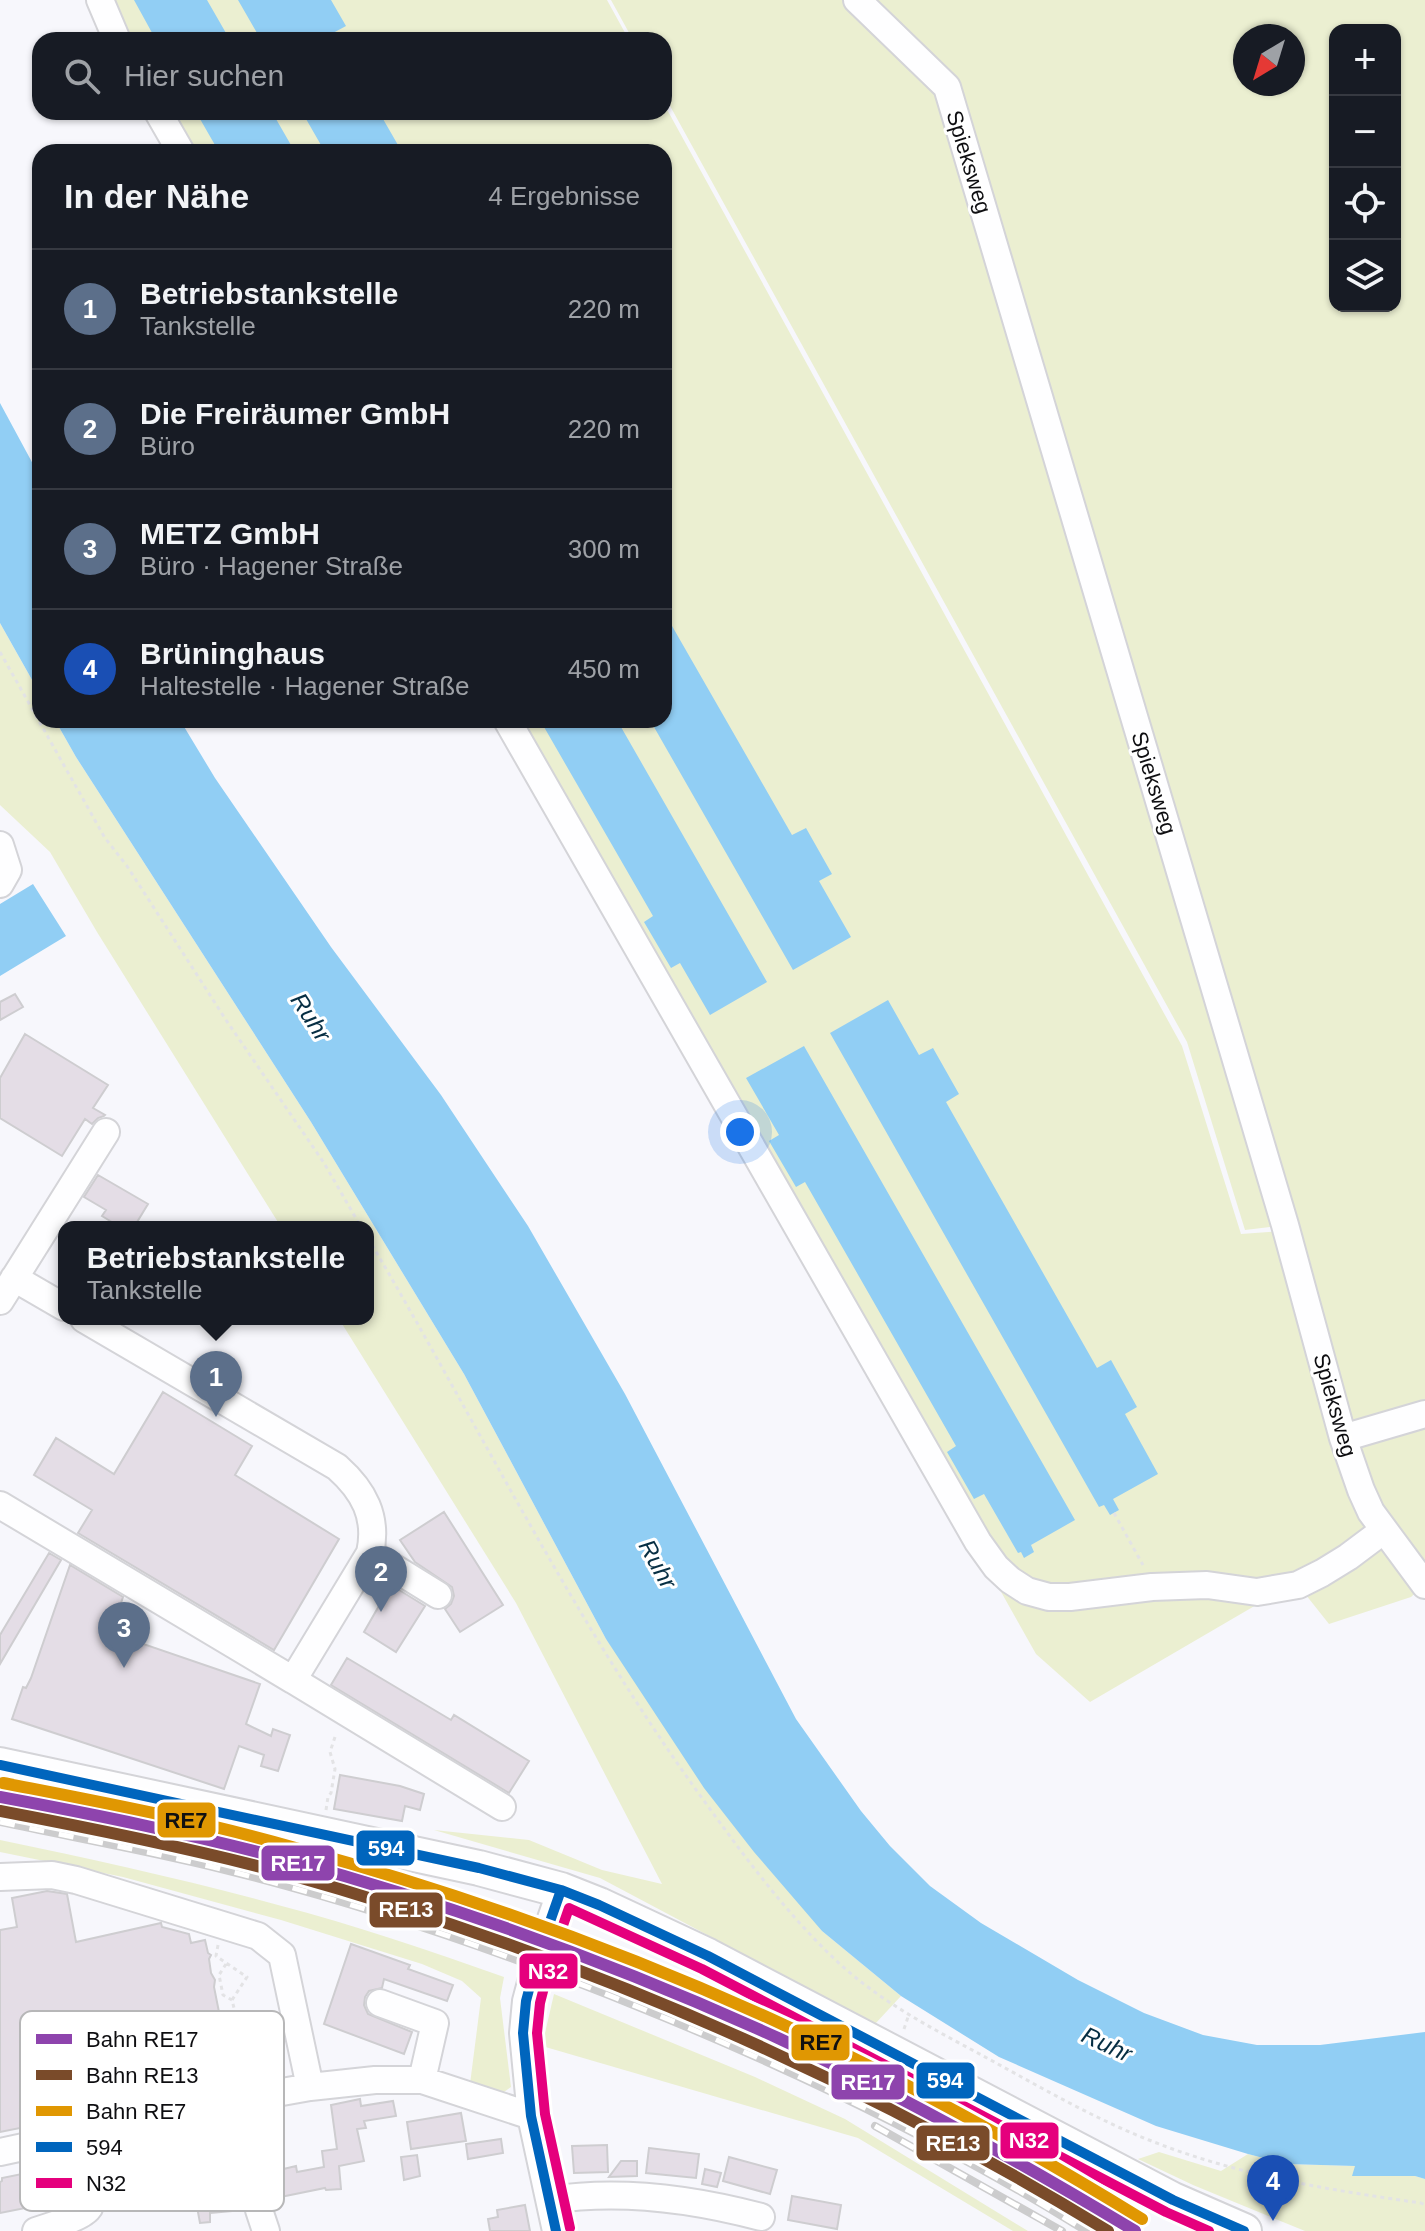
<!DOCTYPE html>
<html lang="de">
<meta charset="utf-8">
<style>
body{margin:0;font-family:Helvetica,sans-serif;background:#242831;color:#f1f3f6}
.controls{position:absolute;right:24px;top:24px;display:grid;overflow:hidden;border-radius:16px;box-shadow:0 2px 6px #0004}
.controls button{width:72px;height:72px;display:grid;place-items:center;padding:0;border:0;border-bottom:2px solid #363941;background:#171b24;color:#f1f3f6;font:40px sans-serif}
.compass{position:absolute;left:1233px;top:24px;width:72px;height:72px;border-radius:50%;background:#171b24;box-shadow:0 2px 6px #0004;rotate:218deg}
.you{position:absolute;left:740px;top:1132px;width:28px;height:28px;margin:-20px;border:6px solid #fff;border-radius:50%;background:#1a73e8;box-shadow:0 0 0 12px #1a73e833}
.badge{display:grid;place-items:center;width:52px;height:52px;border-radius:50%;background:#0b8043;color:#fff;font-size:26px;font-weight:700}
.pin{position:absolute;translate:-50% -66px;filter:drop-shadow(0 2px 4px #0008)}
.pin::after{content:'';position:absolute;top:42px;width:28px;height:24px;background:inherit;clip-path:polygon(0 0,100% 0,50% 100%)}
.popup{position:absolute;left:58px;top:1221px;width:316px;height:104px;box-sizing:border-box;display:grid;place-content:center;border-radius:16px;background:#171b24;filter:drop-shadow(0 2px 6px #0005);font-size:26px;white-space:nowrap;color:#9ea1a6}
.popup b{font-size:30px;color:#f1f3f6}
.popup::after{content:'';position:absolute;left:50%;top:100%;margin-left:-16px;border:16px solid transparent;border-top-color:#171b24}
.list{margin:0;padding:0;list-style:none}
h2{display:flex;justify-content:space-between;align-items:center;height:104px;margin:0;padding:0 32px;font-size:34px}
h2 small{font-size:26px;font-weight:400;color:#9ea1a6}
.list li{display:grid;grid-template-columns:52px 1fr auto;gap:24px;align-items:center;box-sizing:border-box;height:120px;padding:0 32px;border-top:2px solid #363941}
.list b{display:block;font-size:30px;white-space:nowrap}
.list p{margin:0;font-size:26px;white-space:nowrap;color:#9ea1a6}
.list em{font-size:26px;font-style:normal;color:#9ea1a6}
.icon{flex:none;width:44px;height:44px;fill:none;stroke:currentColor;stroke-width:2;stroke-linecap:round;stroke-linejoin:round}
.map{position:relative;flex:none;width:1425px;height:2231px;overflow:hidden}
.search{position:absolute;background:#171b24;box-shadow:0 2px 6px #0004;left:32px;top:32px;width:640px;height:88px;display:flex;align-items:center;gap:20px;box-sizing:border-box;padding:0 28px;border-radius:24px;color:#9ea1a6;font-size:30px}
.panel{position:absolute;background:#171b24;box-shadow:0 2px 6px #0004;left:32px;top:144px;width:640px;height:584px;border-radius:24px}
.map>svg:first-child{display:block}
</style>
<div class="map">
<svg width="1425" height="2231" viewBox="0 0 1425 2231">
<rect width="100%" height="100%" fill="#f7f7fc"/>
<path fill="#ebefd1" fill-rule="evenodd" d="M87,0H607L629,40H111Z
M611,0H1425V1584L1411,1597L1329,1624L1298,1585L1384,1530L1285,1225L1245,1230L1187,1042L664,95V40H633ZM1335,30H1395V306H1335ZM1245,36H1293V84H1245Z
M664,104L1182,1046L1241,1234L1281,1231L1375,1527L1321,1567L1090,1702L1036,1654L511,720H664V152H178L154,112H664Z
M0,623L40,694V720H55L76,757L311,1122L464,1374L606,1639L822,1931L901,1996L875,2024L600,1878L434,1830L529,1840L602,1870L662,1884L516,1603L339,1319H368V1227H281L97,932L50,852L0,805Z
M0,1840C93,1859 186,1880 278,1905C355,1925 430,1951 504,1977L500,1998L511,2087L501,2094L470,2084L481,1998L462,1981L422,1964L281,1920L123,1877L0,1852Z
M554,1994L755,2077L845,2119L1028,2231H1013L858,2138L542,2046Z
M1159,2152L1221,2171L1248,2154L1287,2164L1356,2166L1353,2176H1415L1425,2179V2231H1305L1193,2185L1138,2159Z"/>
<path fill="#91cef4" d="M134,0H207L230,40H156Z
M238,0H331L346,26L333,33L337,40H261Z
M196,112H272L295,152H219Z
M302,112H379L402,152H325Z
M0,403L40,477V694L0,623Z
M664,612L792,835L806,828L832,874L819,881L851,937L793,970L650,720H664Z
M55,720H180L215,778L331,947L441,1095L528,1226L625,1394L796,1719L861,1811L890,1846L930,1886L981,1923L1078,1980L1144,2013L1203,2035L1257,2045H1320L1425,2032V2179L1415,2176H1352L1355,2166L1287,2164L1248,2154L1156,2126L999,2057L901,1996L822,1931L754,1852L704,1788L606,1639L464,1374L311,1122L76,757Z
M540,720H617L767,982L710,1015L680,963L671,968L644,922L653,916Z
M33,884L66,936L0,976V904Z
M888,1000L919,1055L933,1048L959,1094L946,1102L1097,1368L1111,1360L1137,1407L1125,1414L1158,1474L1113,1499L1119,1510L1110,1515L1104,1505L1099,1507L830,1033Z
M804,1046L1075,1520L1031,1545L1034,1552L1024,1558L1021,1552L1018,1553L984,1494L974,1499L947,1452L956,1446L805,1182L796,1187L769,1141L779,1135L746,1078Z"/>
<path fill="#e4dde6" stroke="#cecdd0" stroke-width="2" d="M15,994L23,1007L0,1020V1002Z
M25,1034L108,1085L93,1108L105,1115L104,1116L98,1118L92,1124L85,1119L62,1156L0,1118V1078Z
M98,1175L148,1204L134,1227H120L102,1216L106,1210L84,1197Z
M163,1392L252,1446L235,1475L339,1539L274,1650L78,1533L92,1510L34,1475L56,1438L114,1474Z
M444,1512L503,1605L460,1632L445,1609L451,1604L454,1596L452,1587L415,1562L400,1540Z
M49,1553L61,1560L0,1664V1635Z
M70,1565L123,1597L111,1633L260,1684L246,1724L271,1736L273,1729L290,1735L278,1771L261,1766L264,1755L239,1746L224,1789L12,1719L23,1687L26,1688L31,1678Z
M391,1585L425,1606L396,1652L364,1632Z
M347,1658L451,1720L454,1715L529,1761L509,1793L331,1685Z
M340,1775L400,1786L424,1794L420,1810L405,1806L402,1821L334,1809Z
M47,1891L67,1894L76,1942L161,1923L162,1927L189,1934L191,1943L205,1940L208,1953L211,1955L209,1959L211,1973L215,1980L214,1987L220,2017L213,2030L208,2032L182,2028L193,2085L65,2111V2119L0,2132V1930L17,1927L12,1898Z
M351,1944L410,1965L408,1969L453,1985L447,2001L384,1979L382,1988L369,1991L365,1997L364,2005L368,2014L412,2032L404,2054L324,2024Z
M360,2099L361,2106L393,2101L396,2116L364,2121L366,2128L357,2129L364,2161L339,2166L341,2189L326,2190L325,2188L271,2199L267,2197L263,2180L276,2177L275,2171L296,2166L297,2172L324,2167L322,2151L337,2149L331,2105Z
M461,2113L466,2141L411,2149L407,2122Z
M501,2139L503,2153L468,2159L466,2144Z
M204,2141L208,2194L252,2191V2196L247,2200L243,2210L210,2213V2222L200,2223L195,2196L186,2197L184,2182L191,2181L185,2145Z
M607,2145L608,2172L574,2173L572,2146Z
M649,2148L699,2154L696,2178L646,2173Z
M417,2155L420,2176L404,2180L401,2157Z
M729,2157L777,2170L770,2194L723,2181Z
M621,2161H637V2176L609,2177Z
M61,2166L63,2168L72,2166L76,2198L0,2213V2182L2,2181V2178Z
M705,2169L721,2173L717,2187L702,2184Z
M792,2196L841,2205L837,2229L788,2220Z
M525,2205L530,2231H490L488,2219L498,2217L497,2210Z"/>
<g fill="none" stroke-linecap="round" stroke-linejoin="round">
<defs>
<path id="minor" d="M100,0L117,40
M857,0L947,87L1285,1225L1343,1438L1361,1490L1371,1512L1425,1585
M158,112L181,152
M507,720L978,1542L996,1567L1010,1580L1027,1591L1049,1597H1070L1152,1587L1207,1585L1257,1592L1298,1585L1322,1573L1348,1557L1384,1530
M0,845L8,870L0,884
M14,1278L64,1307
M0,1301L106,1132
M1343,1438L1425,1414
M0,1505L293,1680L370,1553C378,1517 364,1491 337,1467L84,1319
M370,1553L438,1595
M293,1680L502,1807
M0,1877L52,1875L76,1880L258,1936L282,1955L310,2087
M380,2003L435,2023L422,2080
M241,2043L254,2097
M0,2152L254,2097L310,2087L375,2080H422L531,2116
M550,2200C621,2189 693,2199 761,2217
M259,2210L266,2231
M36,2231C49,2226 79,2219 88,2209C99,2198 84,2151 81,2136
M556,2231L531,2116L523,2033L526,2001L538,1956L561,1890"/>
<path id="major" d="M0,1765L479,1868L561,1890L599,1905L708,1956L1173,2200L1244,2231"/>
</defs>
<use href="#minor" stroke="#d4d4d8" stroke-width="30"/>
<use href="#major" stroke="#d4d4d8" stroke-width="38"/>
<path stroke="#e3e3e5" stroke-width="3" stroke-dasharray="4 4" stroke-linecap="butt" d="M0,652L105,838L127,866L226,1020L324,1163L361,1227
M368,1238C481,1429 578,1630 710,1809C750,1864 791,1919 841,1965C884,2004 937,2031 987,2058C1040,2087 1093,2118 1149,2140C1236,2175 1329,2190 1421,2203L1425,2205
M1114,1513L1143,1565
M326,1810L328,1797L331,1793L335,1769L330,1752L336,1734
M218,1945L216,1956L247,1977L232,2000L238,2024
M226,1964L219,1975L223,1995L232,2000
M904,2029L909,2014"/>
<use href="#minor" stroke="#fefeff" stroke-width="26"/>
<use href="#major" stroke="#fefeff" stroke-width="34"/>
<defs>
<path id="rail" d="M0,1822C71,1837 142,1850 213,1867C360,1903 503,1952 643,2009C796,2071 945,2143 1086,2231
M875,2126L1062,2231"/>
</defs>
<use href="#rail" stroke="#cccccd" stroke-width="8"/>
<use href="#rail" stroke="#fff" stroke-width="5" stroke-dasharray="15" stroke-linecap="butt"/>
<defs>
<path id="bus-1" d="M0,1765L479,1868L561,1890L599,1905L708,1956L1173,2200L1244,2231
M556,2231L531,2116L523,2033L526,2001L538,1956L561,1890"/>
<path id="bus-2" d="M570,2228L545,2114L537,2033L540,2003L551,1960L569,1908L702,1969L1166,2212L1209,2231"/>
</defs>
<use href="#bus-1" stroke="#fff" stroke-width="16"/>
<use href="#bus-2" stroke="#fff" stroke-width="16"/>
<use href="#bus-1" stroke="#0065bd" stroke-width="10"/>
<use href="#bus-2" stroke="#e5007d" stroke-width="10"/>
<defs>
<path id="rail-1" d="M0,1797C97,1815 193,1834 288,1860C456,1906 621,1966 778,2038C901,2095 1019,2161 1135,2231"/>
<path id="rail-2" d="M0,1811C95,1829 190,1848 284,1873C574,1954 851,2074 1108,2231"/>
<path id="rail-3" d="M3,1783C100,1802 197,1820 292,1847C460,1893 626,1952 784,2025C908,2082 1026,2148 1142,2219"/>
</defs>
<use href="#rail-1" stroke="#fff" stroke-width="18"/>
<use href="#rail-2" stroke="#fff" stroke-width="18"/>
<use href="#rail-3" stroke="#fff" stroke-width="18"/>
<use href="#rail-1" stroke="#8e44ad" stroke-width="12"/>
<use href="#rail-2" stroke="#7a4b2a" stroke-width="12"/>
<use href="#rail-3" stroke="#e09702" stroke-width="12"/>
</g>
<g text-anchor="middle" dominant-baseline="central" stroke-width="6" stroke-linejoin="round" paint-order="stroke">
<g font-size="22" fill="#0e0e11" stroke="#fff">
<text transform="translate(969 162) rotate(73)">Spieksweg</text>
<text transform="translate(1154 783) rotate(73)">Spieksweg</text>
<text transform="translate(1335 1405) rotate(74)">Spieksweg</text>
</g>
<g font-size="24" font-style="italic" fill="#062e43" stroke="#fff">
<text transform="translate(311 1017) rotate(57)">Ruhr</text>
<text transform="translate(658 1564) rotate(61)">Ruhr</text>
<text transform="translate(1107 2044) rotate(25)">Ruhr</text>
</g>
</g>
<rect x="20" y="2011" width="264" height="200" rx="12" fill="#fff" stroke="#b7b7b8" stroke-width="2"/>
<rect x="36" y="2034" width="36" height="10" fill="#8e44ad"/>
<rect x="36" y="2070" width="36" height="10" fill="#7a4b2a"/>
<rect x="36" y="2106" width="36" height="10" fill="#e09702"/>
<rect x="36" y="2142" width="36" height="10" fill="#0065bd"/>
<rect x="36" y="2178" width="36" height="10" fill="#e5007d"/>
<g font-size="22" fill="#0e0e11">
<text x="86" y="2047">Bahn RE17</text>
<text x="86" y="2083">Bahn RE13</text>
<text x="86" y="2119">Bahn RE7</text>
<text x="86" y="2155">594</text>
<text x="86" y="2191">N32</text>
</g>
<g stroke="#fff" stroke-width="3">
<rect x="156" y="1801" width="61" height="38" rx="8" fill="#e09702"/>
<rect x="355" y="1829" width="61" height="38" rx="8" fill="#0065bd"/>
<rect x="260" y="1844" width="76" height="38" rx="8" fill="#8e44ad"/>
<rect x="368" y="1891" width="76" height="38" rx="8" fill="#7a4b2a"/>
<rect x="518" y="1952" width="61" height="38" rx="8" fill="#e5007d"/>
<rect x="790" y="2023" width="61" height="39" rx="8" fill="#e09702"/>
<rect x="915" y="2061" width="61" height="39" rx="8" fill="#0065bd"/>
<rect x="830" y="2063" width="76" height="38" rx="8" fill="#8e44ad"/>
<rect x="999" y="2121" width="61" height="39" rx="8" fill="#e5007d"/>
<rect x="915" y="2124" width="76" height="38" rx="8" fill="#7a4b2a"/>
</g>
<g font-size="22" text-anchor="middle" font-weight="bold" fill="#fff">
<text x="386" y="1856">594</text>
<text x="298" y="1871">RE17</text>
<text x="406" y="1917">RE13</text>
<text x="548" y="1979">N32</text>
<text x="945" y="2088">594</text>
<text x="868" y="2090">RE17</text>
<text x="1029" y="2148">N32</text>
<text x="953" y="2151">RE13</text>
</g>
<g font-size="22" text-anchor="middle" font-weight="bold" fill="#111">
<text x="186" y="1828">RE7</text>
<text x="821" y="2050">RE7</text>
</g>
</svg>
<div class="controls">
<button>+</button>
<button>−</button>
<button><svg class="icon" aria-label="locate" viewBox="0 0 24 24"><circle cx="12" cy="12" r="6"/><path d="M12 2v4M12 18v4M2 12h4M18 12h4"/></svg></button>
<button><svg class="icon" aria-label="layers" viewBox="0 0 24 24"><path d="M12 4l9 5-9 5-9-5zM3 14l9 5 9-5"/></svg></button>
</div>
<svg class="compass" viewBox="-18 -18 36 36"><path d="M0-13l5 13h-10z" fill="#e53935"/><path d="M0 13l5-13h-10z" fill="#9ea1a6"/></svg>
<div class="you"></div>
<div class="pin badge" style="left:216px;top:1417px;background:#5c6f8a">1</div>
<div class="popup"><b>Betriebstankstelle</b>Tankstelle</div>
<div class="pin badge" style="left:381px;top:1612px;background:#5c6f8a">2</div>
<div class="pin badge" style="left:124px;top:1668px;background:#5c6f8a">3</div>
<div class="pin badge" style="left:1273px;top:2221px;background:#1a4fb4">4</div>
<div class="search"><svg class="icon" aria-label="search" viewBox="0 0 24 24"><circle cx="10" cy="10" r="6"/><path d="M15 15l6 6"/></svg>Hier suchen</div>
<section class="panel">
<h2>In der Nähe<small>4 Ergebnisse</small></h2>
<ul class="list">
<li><span class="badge" style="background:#5c6f8a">1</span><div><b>Betriebstankstelle</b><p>Tankstelle</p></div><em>220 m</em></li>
<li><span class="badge" style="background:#5c6f8a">2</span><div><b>Die Freiräumer GmbH</b><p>Büro</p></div><em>220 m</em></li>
<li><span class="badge" style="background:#5c6f8a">3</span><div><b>METZ GmbH</b><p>Büro · Hagener Straße</p></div><em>300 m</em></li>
<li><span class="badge" style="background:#1a4fb4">4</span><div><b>Brüninghaus</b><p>Haltestelle · Hagener Straße</p></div><em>450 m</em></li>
</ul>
</section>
</div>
